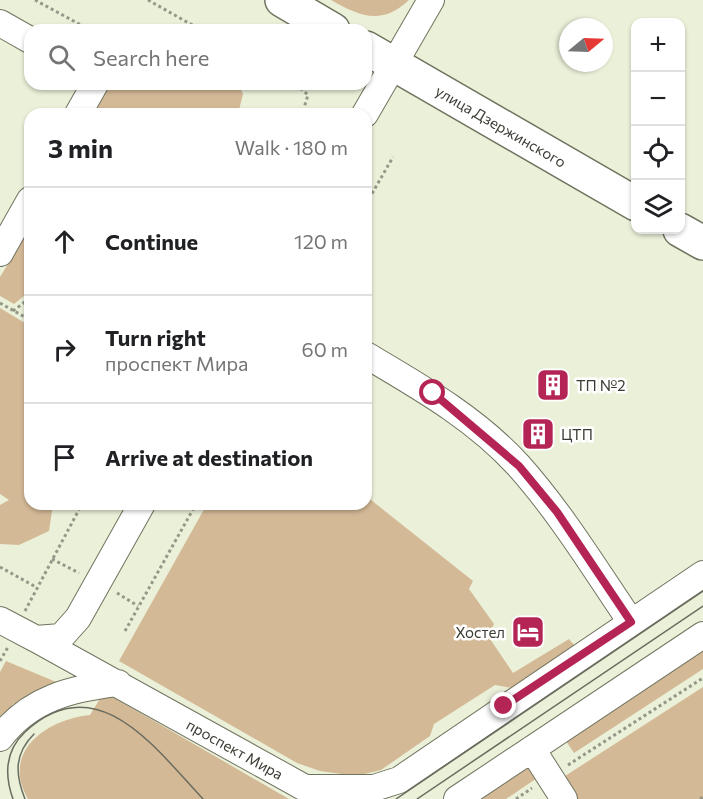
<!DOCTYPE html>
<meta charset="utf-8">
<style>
body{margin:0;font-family:Commissioner,sans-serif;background:#f6f6f6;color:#202124}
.controls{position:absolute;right:18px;top:18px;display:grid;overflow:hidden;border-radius:12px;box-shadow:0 2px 4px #0004}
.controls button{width:54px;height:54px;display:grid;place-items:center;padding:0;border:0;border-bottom:2px solid #e0e0e0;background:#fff;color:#202124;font:30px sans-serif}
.compass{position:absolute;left:559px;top:18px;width:54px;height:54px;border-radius:50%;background:#fff;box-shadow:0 2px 4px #0004;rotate:71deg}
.stop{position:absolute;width:18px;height:18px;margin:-14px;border:4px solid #b42556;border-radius:50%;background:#fff}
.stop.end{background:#b42556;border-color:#fff;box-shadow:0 2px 6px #0008}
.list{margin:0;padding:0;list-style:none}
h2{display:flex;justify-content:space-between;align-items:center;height:78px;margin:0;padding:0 24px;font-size:26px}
h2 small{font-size:20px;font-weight:400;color:#757577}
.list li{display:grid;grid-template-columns:39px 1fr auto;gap:18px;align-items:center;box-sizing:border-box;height:108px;padding:0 24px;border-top:2px solid #e0e0e0}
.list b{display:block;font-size:22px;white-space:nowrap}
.list p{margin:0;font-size:20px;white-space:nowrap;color:#757577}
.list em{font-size:20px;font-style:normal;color:#757577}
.icon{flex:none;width:33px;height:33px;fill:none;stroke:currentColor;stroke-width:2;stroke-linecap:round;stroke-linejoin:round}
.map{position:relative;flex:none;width:703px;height:799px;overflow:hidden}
.search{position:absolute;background:#fff;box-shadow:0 2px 4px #0004;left:24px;top:24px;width:348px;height:66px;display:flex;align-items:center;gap:15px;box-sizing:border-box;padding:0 21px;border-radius:18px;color:#757577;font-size:22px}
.panel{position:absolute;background:#fff;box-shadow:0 2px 4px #0004;left:24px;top:108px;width:348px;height:402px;border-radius:18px}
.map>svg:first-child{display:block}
</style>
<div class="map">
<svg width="703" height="799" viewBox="0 0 703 799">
<rect width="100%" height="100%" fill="#ebf1d9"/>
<path fill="#d4b997" d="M331,0H409C382,26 359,16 331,0Z
M134,84H238L243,94L238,114H93L107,90Z
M30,228V291L14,304L0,296V277Z
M0,308L30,326V455L26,463L30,467V504H53L49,531L19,545L0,544V505L9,500L0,494Z
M366,496L473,581L469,589L494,624L488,636L513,673L569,639L575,646L512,688L495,685L434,724L430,736L381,770L356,776L320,771L297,763L119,661L207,504H366Z
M703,647V669L574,753L564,738Z
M6,661L61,684L26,701L13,704L0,727V672Z
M703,687V799H576L562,778Z
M104,692L289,799H28C0,751 48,719 90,715Z
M527,763L537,778L506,799H473Z"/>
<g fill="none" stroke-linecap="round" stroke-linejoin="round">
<defs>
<path id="minor" d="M0,23L30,40
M78,114L95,84
M365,114L431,0
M0,253L30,200
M366,355C420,387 475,418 518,465C561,513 595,569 631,622
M0,620L36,639L61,637L78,618L142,504
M36,639L305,788H374L399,780L703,574
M0,738C29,699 72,688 118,683
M532,749L564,799
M457,799L703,635"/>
<path id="major" d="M282,0L333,30
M366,48L636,204
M680,230L703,243"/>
</defs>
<use href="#minor" stroke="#6f745f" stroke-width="28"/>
<use href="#major" stroke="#6f745f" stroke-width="36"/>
<path stroke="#949888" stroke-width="3" stroke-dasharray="3 3" stroke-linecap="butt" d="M35,0L90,30
M148,0L201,30
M296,84L308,95L302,114
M366,204L393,157
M0,303L30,320
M13,311L30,298
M52,559L79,573
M0,567L36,587
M117,593L138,606
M25,611L82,504
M125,631L196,504
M0,661L8,647
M568,765L703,678
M516,799L532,788
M700,799L703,797"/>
<use href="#minor" stroke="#fff" stroke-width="26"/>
<use href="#major" stroke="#fff" stroke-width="33"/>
<path stroke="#696c5f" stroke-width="1.5" d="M13,799C4,774 5,751 25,732C97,665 156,749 203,799
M25,799C15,774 14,754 34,734
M396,799L703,591
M417,799L703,606"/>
</g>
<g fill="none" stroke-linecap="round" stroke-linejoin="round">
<path stroke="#b42556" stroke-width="8" d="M433,393L519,466L557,512L631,622L504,706"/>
</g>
<defs>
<symbol id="building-square" viewBox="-11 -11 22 22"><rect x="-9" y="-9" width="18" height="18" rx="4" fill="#b42556" stroke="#fff"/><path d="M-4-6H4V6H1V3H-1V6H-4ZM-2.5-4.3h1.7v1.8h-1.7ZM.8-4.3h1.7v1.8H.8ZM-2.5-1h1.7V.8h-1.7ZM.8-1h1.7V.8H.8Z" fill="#fff"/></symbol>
<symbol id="hotel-square" viewBox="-11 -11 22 22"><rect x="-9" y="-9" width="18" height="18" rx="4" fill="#b42556" stroke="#fff"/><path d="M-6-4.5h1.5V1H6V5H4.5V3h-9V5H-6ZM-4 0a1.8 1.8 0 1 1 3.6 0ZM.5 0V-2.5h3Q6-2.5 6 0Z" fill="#fff"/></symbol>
</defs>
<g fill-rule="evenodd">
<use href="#building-square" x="534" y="366" width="38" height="38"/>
<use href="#building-square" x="519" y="415" width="38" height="38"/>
<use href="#hotel-square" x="509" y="613" width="38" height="38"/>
</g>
<g text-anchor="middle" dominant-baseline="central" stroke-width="5" stroke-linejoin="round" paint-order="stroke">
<g font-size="15" fill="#3b3d34" stroke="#fff">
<text transform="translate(501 126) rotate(30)">улица Дзержинского</text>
<text transform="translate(235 749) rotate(29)">проспект Мира</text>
</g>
<g font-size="15" fill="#3b3d34" stroke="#fff" text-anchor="start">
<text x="576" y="385">ТП №2</text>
<text x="561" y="434">ЦТП</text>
<text x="505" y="632" text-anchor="end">Хостел</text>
</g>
</g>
</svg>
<div class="controls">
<button>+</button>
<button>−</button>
<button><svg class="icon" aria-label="locate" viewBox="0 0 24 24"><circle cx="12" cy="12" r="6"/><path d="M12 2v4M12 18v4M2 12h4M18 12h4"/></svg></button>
<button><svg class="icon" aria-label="layers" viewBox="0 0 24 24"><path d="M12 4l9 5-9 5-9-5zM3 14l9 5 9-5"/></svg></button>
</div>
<svg class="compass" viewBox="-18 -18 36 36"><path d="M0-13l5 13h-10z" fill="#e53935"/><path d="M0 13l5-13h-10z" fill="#757577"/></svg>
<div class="stop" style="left:433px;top:393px"></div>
<div class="stop end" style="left:504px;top:706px"></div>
<div class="search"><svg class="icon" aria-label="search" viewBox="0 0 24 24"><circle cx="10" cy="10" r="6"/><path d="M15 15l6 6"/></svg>Search here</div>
<section class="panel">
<h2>3 min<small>Walk · 180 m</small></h2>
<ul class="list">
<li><svg class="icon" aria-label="ahead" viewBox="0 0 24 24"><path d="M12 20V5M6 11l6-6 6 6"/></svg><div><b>Continue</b></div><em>120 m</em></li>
<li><svg class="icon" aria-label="right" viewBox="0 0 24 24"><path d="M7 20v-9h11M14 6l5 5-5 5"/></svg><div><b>Turn right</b><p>проспект Мира</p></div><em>60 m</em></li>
<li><svg class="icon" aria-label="arrive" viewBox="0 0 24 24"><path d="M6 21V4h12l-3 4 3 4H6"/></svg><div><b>Arrive at destination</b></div></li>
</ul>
</section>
</div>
